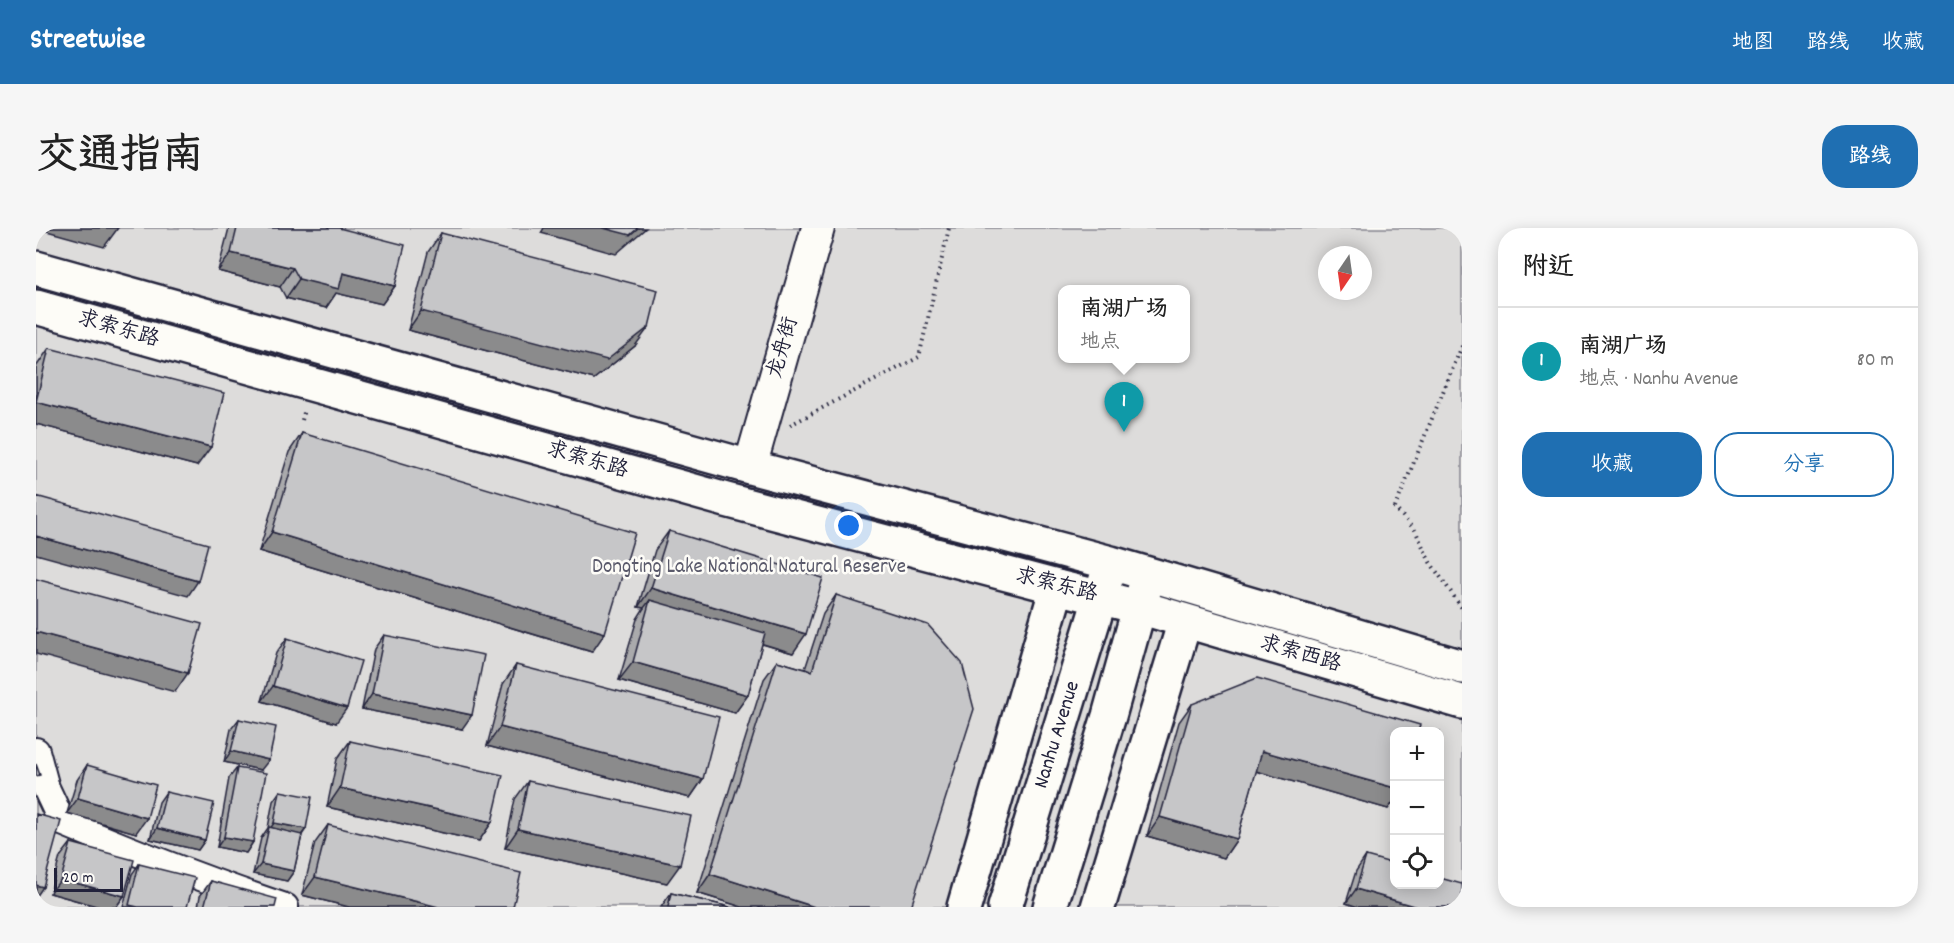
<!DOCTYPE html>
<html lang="zh">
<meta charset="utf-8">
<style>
body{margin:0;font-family:Dekko,"LXGW WenKai TC",sans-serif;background:#f6f6f6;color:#222}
.controls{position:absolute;right:18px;bottom:18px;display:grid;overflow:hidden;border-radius:12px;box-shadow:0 3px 15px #0003}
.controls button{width:54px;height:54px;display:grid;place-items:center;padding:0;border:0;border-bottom:2px solid #e0e0e0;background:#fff;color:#222;font:30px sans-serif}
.compass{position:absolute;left:1282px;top:18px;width:54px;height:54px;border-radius:50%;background:#fff;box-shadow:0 3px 15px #0003;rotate:193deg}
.scale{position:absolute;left:18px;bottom:15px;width:69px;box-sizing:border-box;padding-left:6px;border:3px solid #22223b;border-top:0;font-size:16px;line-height:21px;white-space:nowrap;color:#22223b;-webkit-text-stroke:4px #fdfcf7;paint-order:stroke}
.you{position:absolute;left:813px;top:298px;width:21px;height:21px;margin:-15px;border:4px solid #fff;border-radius:50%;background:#1a73e8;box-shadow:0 0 0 9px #1a73e833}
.badge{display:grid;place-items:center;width:39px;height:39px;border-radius:50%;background:#1f6fb2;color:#fff;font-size:20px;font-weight:700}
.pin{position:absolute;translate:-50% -50px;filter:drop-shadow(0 2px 3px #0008)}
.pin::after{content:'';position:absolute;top:32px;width:21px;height:18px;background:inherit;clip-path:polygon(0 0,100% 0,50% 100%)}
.popup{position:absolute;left:1022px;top:57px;width:132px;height:78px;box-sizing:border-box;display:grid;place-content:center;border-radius:12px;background:#fff;filter:drop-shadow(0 2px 4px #0005);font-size:20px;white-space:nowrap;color:#767676}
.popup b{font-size:22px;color:#222}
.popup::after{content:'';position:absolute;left:50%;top:100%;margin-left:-12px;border:12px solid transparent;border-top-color:#fff}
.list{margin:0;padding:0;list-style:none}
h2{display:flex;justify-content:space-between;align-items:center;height:78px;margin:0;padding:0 24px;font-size:26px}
h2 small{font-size:20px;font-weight:400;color:#767676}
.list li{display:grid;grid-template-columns:39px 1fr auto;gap:18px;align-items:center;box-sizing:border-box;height:108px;padding:0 24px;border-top:2px solid #e0e0e0}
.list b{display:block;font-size:22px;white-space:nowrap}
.list p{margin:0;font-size:20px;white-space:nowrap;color:#767676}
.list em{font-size:20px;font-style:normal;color:#767676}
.actions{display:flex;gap:12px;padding:18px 24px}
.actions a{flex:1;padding:14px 0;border:2px solid #1f6fb2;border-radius:24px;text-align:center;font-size:21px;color:#1f6fb2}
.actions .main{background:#1f6fb2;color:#fff}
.icon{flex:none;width:33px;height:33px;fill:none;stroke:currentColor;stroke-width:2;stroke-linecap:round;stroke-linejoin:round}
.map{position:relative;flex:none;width:1426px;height:679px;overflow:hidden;border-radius:24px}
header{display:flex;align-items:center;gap:36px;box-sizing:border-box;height:84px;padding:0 30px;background:#1f6fb2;color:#fff}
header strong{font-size:28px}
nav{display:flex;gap:33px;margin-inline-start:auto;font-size:21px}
.intro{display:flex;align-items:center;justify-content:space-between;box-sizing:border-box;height:144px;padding:0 36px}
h1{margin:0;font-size:42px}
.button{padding:15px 27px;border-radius:24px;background:#1f6fb2;color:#fff;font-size:21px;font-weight:700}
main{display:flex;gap:36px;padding:0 36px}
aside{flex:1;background:#fff;border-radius:24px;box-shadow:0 3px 15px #0003}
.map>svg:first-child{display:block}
</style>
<header>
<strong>Streetwise</strong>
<nav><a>地图</a><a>路线</a><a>收藏</a></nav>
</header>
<div class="intro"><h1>交通指南</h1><a class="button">路线</a></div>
<main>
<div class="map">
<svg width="1426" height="679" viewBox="0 0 1426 679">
<rect width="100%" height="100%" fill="#fdfcf7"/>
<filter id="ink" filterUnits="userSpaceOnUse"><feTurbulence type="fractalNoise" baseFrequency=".0167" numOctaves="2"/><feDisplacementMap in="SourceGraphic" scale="12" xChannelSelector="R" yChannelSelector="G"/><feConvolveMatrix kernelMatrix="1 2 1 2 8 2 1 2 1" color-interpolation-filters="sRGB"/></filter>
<g filter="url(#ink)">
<path fill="#dddcdb" stroke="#807f8b" stroke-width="1.5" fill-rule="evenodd" d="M0,0H1426V679H0ZM1291,27H1327V63H1291ZM1026,62H1150V130H1026ZM1358,503H1404V656H1358Z"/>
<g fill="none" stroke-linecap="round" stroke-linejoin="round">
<defs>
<path id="minor" d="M0,523L10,560L26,594C100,625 174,654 249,679"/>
<path id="tertiary" d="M714,239L782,0"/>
<path id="secondary" d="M928,679L1021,359
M1062,679L1149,393"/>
<g id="primary">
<path d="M0,40L714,239L1075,335L1426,439"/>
<path d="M0,79L690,272L1021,359L1103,379L1426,474"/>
<path id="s1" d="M969,679L1071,348"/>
<path d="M1014,679L1073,488L1109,359"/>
</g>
</defs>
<use href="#minor" stroke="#22223b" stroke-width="30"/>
<use href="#tertiary" stroke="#22223b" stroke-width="36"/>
<use href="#secondary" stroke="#22223b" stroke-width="38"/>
<use href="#primary" stroke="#22223b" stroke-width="38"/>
<path stroke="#22223b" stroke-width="4" stroke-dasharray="1.5 4.5" stroke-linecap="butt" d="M1426,118L1359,280L1379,302L1394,334L1426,380
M266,192L269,181
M754,197L883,129L913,0"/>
<use href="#minor" stroke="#fdfcf7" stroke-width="26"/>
<use href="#tertiary" stroke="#fdfcf7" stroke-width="32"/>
<use href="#secondary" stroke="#fdfcf7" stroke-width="33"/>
<use href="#primary" stroke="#fdfcf7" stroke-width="33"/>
</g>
<path fill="#aaaaac" stroke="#22223b" stroke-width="1.5" d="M193,0H303L359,58L346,76L300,65L290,80L250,70L244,59L182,43Z
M405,5L599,118L558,151L372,102L392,24Z
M13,120L161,238L0,196V139Z
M266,205L556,424L223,323L253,224Z
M633,303L757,425L726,416L712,467L699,485L583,452L601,391L608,380L602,379L619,322Z
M800,367L875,679H706L661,665L728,451L741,433L769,441L787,386Z
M348,407L426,501L326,481L338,421Z
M251,410L300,495L226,473L240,425Z
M480,437L667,551L654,570L451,518L467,456Z
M1156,476L1359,504V572L1352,581L1220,543L1201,611L1188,630L1111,608L1143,494Z
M203,491L225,542L188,534L195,501Z
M314,513L456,594L443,613L291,579L301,531Z
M51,537L100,605L31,585L41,552Z
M201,540L217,614L210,625L181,619L193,550Z
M492,553L631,655L469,620L479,571Z
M244,563L270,601L266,607L258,643L251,653L217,646L225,610L232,600L237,573Z
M130,564L169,612L162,622L114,611L123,574Z
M292,597L477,679H313L266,667L279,615Z
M35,615L88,668L80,679H64L14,665L24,629Z
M1330,628L1426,679H1322L1310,675L1320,643Z
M103,636L151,679H87L96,646Z
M175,653L239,679H162L164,668Z
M635,665L694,679H625Z"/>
<path fill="#8b8b8c" stroke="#22223b" stroke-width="1.5" d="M0,0H82L68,19Z
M508,0H610L580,26L505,5Z
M195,25L257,40L244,59L182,43Z
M307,45L359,58L346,76L300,65L290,80L250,70L263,51Z
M385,83L613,99L599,118L558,151L372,102Z
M0,174L175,219L161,238L0,196Z
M236,304L569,405L556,424L223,323Z
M0,308L162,353L152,368L0,326Z
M615,360L770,406L757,425L612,381L614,372L608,380L602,379Z
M0,404L152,445L139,464L0,426Z
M597,434L712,467L699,485L583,452Z
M237,458L311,480L300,495L226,473Z
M336,466L436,487L426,501L326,481Z
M464,499L667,551L654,570L451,518Z
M195,523L233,532L225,542L188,534Z
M1226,523L1359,560V572L1352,581L1213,541Z
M304,560L456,594L443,613L291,579Z
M42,570L111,590L100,605L31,585Z
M1124,589L1201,611L1188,630L1111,608Z
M238,595L270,601L262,611L231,605Z
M121,600L169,612L162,622L114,611Z
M482,601L644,637L631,655L469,620Z
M188,609L217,614L210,625L181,619Z
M225,636L258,643L251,653L217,646Z
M674,646L779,679H706L661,665Z
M279,649L403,679H313L266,667Z
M25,651L88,668L80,679H64L14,665Z
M0,657L7,659L0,669Z
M1320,661L1381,679H1322L1310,675Z"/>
<path fill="#c6c6c8" stroke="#22223b" stroke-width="1.5" d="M201,0H303L369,17L359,58L307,45L303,61L263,51L257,40L195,25Z
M567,0H602L594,7Z
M405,5L622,62L613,99L571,132L385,83Z
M13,120L188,165L175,219L0,174Z
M266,205L599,305L569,405L236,304Z
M0,268L172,316L162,353L0,308Z
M633,303L787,350L770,406L615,360Z
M0,351L166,396L152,445L0,404Z
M800,367L892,397L926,435L938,481L875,679H779L674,646L741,433L776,443Z
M614,372L729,405L712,467L597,434Z
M348,407L448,427L436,487L336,466Z
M251,410L325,433L311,480L237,458Z
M480,437L683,489L667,551L464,499Z
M1221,450L1384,497L1382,504H1359V560L1226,523L1201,611L1124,589L1156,476Z
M203,491L240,499L233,532L195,523Z
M314,513L467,547L456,594L304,560Z
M0,536L4,547L0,548Z
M51,537L120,557L111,590L42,570Z
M201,540L230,545L217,614L188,609Z
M492,553L655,588L644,637L482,601Z
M244,563L276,569L270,601L238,595Z
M130,564L178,575L169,612L121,600Z
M0,586L25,593L7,659L0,657Z
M292,597L485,645L477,679H403L279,649Z
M233,599L266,607L258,643L225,636Z
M35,615L98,632L88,668L25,651Z
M1330,628L1359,636V657H1404V650L1426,656V679H1381L1320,661Z
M103,636L159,650L151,679H102L93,677Z
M175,653L241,671L239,679H168Z
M635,665L694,679H632Z"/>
</g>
<g text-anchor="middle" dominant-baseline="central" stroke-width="5" stroke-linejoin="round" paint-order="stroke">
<g font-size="21" fill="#22223b" stroke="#fdfcf7">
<text transform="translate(82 102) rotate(16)">求索东路</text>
<text transform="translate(748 120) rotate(-74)">龙舟街</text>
<text transform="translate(551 233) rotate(16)">求索东路</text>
<text transform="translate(1020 358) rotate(14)">求索东路</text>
<text transform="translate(1264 427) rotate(16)">求索西路</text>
<text stroke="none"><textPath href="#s1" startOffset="180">Nanhu Avenue</textPath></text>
</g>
<g font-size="21" fill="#5a5a6b" stroke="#fdfcf7">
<text x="713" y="340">Dongting Lake National Natural Reserve</text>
</g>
</g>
</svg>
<div class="controls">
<button>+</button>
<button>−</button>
<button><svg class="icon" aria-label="locate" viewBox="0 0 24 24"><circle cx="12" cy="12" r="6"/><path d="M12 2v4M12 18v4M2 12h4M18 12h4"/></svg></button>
</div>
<svg class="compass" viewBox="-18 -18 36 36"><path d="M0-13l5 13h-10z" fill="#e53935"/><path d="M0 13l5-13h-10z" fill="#767676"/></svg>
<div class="scale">20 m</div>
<div class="you"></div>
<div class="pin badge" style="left:1088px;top:204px;background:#0f9aa8">1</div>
<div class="popup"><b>南湖广场</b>地点</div>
</div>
<aside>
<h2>附近<small></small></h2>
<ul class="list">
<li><span class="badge" style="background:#0f9aa8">1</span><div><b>南湖广场</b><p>地点 · Nanhu Avenue</p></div><em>80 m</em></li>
</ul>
<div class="actions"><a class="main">收藏</a><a>分享</a></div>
</aside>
</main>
